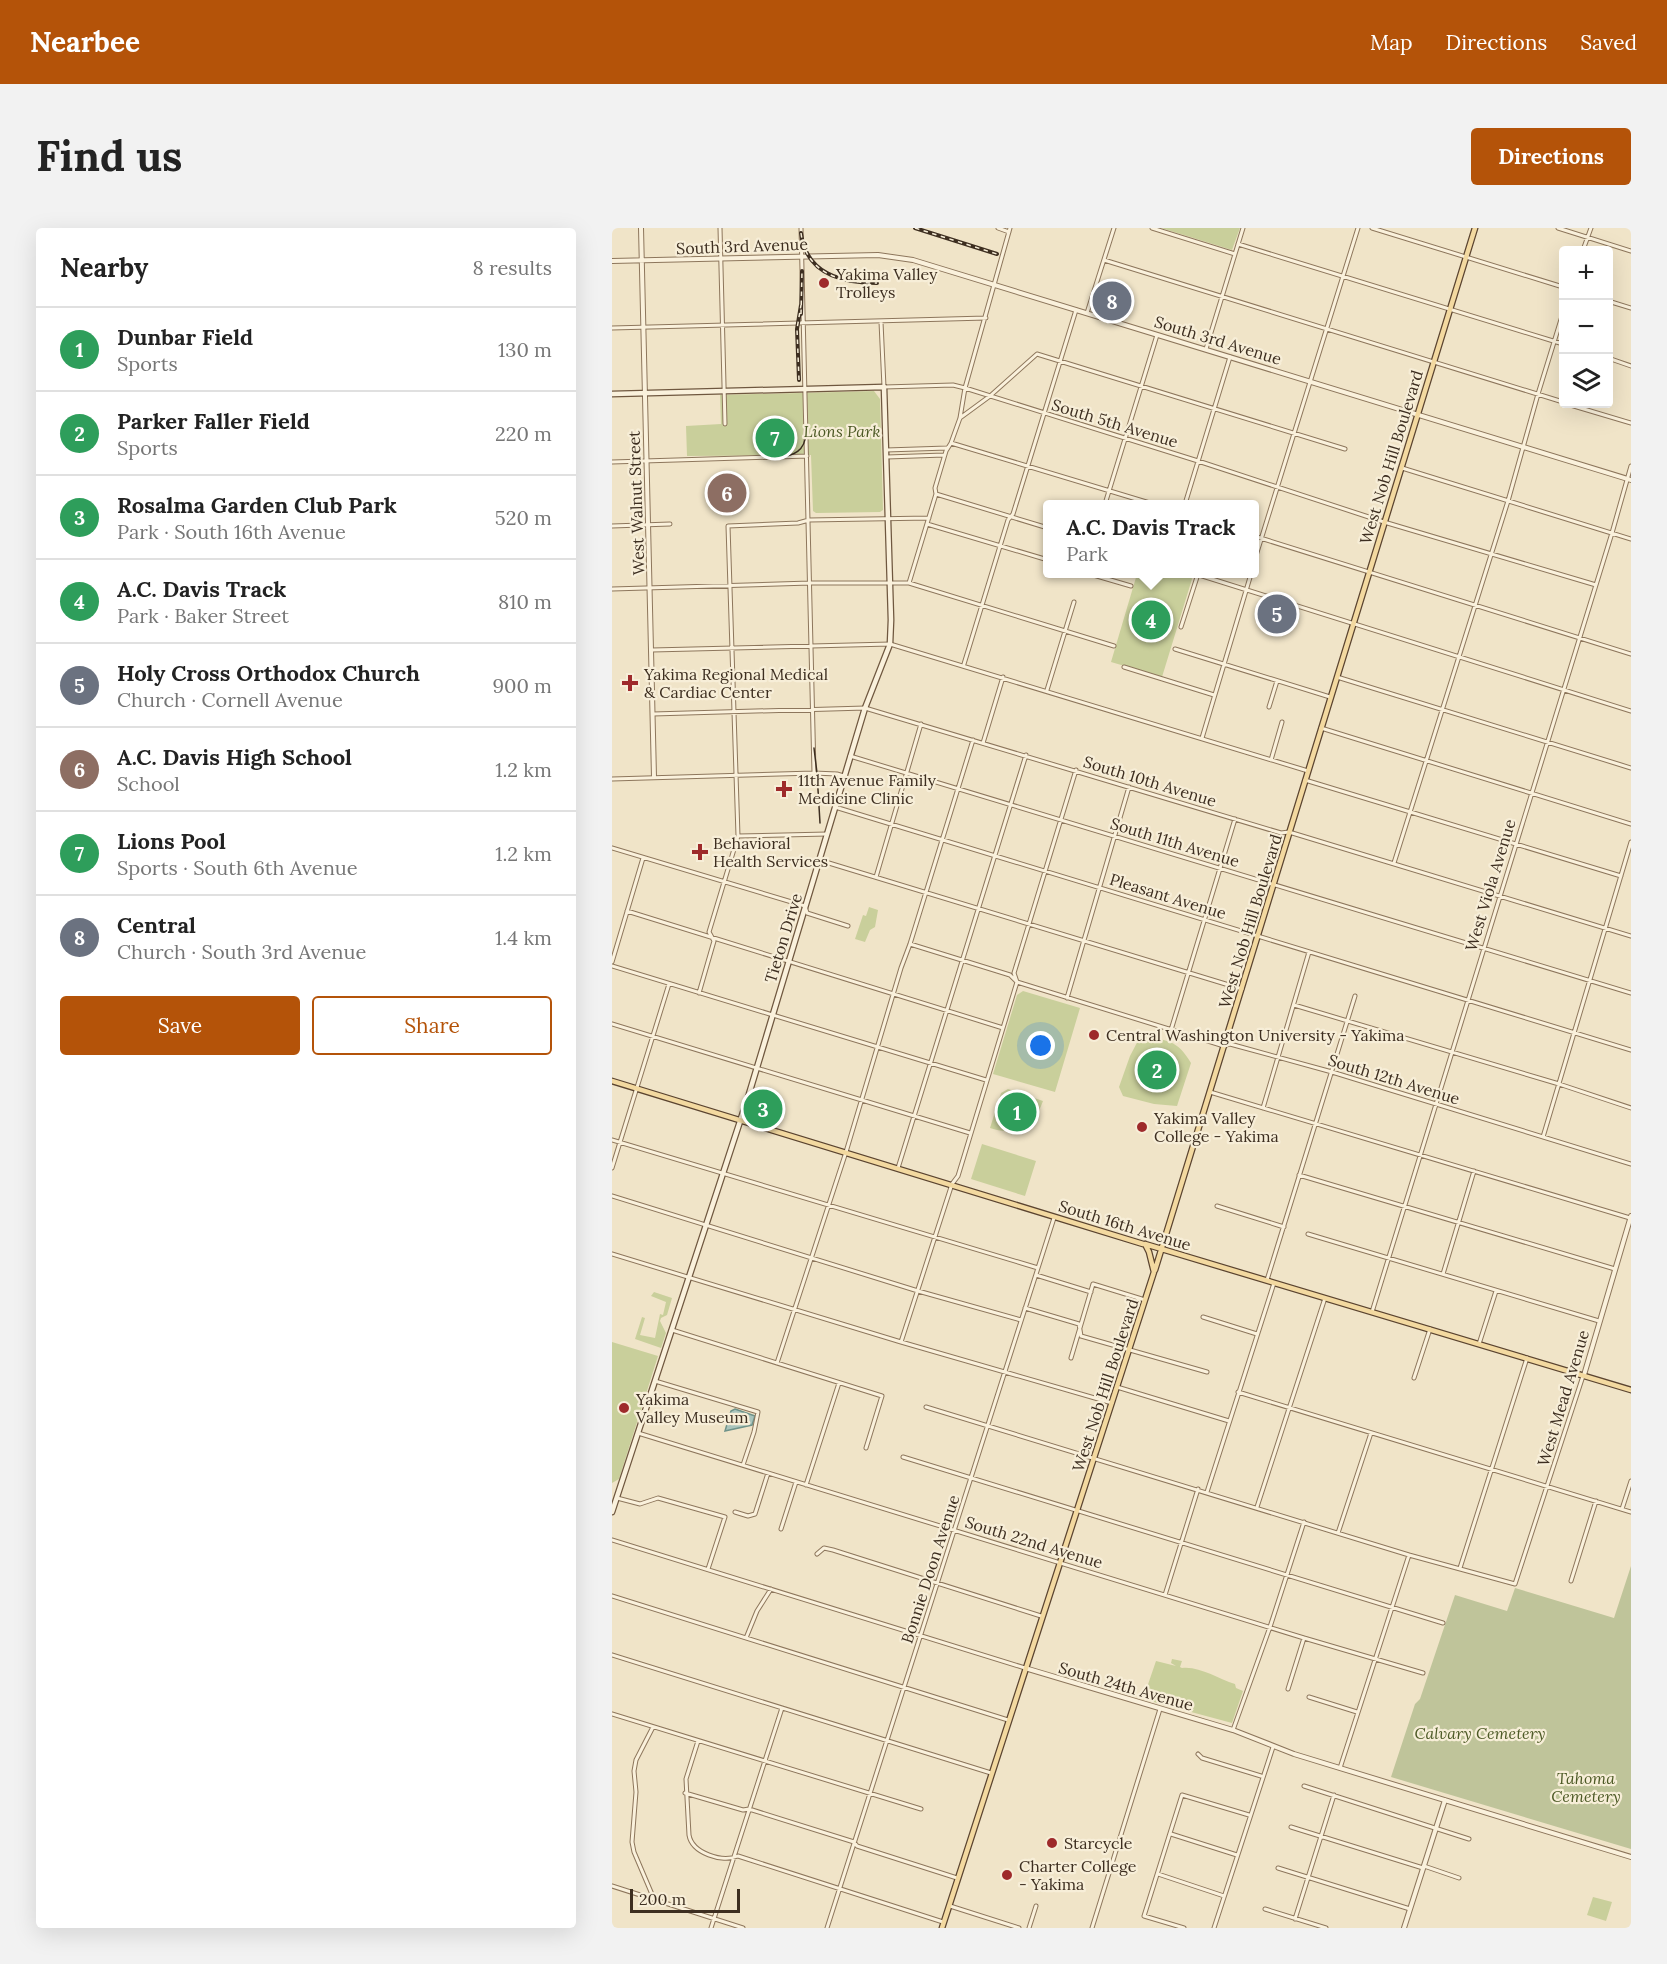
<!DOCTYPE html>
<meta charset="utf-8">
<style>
body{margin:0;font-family:Lora,serif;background:#f2f2f2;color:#222}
.controls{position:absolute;right:18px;top:18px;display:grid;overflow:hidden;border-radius:6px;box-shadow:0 6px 24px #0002}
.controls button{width:54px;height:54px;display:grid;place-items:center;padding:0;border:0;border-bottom:2px solid #e0e0e0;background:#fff;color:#222;font:30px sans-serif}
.scale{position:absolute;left:18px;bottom:15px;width:110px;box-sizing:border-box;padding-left:6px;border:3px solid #3d2e20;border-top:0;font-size:16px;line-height:21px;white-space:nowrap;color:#3d2e20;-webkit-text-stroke:4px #f7eed8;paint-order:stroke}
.you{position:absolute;left:429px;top:818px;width:21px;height:21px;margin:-15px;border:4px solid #fff;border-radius:50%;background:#1a73e8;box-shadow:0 0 0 9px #1a73e833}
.badge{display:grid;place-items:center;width:39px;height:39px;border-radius:50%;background:#b45309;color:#fff;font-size:20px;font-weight:700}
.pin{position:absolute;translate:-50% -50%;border:3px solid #fff;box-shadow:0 2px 6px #0006}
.popup{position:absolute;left:431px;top:272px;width:216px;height:78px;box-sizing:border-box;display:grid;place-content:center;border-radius:6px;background:#fff;filter:drop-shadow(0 2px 4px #0005);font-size:20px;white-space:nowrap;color:#767676}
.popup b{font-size:22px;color:#222}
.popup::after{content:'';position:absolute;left:50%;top:100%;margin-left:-12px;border:12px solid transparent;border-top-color:#fff}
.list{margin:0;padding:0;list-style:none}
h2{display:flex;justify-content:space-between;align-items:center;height:78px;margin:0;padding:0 24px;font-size:26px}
h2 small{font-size:20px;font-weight:400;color:#767676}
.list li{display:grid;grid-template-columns:39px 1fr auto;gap:18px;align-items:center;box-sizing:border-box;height:84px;padding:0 24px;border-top:2px solid #e0e0e0}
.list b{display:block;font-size:22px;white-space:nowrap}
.list p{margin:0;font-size:20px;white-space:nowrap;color:#767676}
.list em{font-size:20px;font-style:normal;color:#767676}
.actions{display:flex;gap:12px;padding:18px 24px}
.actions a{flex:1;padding:14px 0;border:2px solid #b45309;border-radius:6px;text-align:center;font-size:21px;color:#b45309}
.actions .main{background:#b45309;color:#fff}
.icon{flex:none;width:33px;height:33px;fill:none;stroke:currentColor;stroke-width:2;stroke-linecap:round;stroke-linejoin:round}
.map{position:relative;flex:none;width:1019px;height:1700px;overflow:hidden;border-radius:6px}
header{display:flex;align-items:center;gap:36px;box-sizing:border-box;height:84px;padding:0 30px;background:#b45309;color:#fff}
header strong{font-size:28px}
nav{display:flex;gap:33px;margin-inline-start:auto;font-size:21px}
.intro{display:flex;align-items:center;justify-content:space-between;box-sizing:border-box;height:144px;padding:0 36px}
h1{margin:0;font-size:42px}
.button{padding:15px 27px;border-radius:6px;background:#b45309;color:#fff;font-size:21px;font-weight:700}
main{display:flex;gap:36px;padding:0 36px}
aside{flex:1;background:#fff;border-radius:6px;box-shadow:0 6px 24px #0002}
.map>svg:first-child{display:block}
</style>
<header>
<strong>Nearbee</strong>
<nav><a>Map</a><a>Directions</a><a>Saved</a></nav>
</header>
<div class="intro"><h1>Find us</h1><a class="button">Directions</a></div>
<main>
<aside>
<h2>Nearby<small>8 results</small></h2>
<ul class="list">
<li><span class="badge" style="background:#2e9e5b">1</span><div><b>Dunbar Field</b><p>Sports</p></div><em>130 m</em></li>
<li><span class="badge" style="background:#2e9e5b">2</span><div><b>Parker Faller Field</b><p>Sports</p></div><em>220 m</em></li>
<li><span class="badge" style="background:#2e9e5b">3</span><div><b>Rosalma Garden Club Park</b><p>Park · South 16th Avenue</p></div><em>520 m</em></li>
<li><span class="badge" style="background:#2e9e5b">4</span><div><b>A.C. Davis Track</b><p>Park · Baker Street</p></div><em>810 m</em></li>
<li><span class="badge" style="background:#6b7280">5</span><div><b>Holy Cross Orthodox Church</b><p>Church · Cornell Avenue</p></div><em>900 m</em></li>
<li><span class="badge" style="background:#8d6e63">6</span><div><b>A.C. Davis High School</b><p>School</p></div><em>1.2 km</em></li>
<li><span class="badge" style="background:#2e9e5b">7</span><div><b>Lions Pool</b><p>Sports · South 6th Avenue</p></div><em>1.2 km</em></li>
<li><span class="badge" style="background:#6b7280">8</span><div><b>Central</b><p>Church · South 3rd Avenue</p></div><em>1.4 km</em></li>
</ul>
<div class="actions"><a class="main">Save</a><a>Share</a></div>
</aside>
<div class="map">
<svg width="1019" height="1700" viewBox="0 0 1019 1700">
<rect width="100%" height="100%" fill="#f0e4c8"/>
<path fill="#c9cf9b" d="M549,0H628L620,22Z
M262,163L268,171L271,282L268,284L204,285L201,283L199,227L75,228L74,198L109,196L108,167Z
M525,346H571L579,348L580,351L550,449L499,434Z
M257,679L266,682L263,699L258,702L253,714L243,711L251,687L254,688Z
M411,763L468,780L443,864L381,846L405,767Z
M529,807C555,813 565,811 579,835L565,878L542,876L511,868L507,859L518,828Z
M396,861L431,873C423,897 403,909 378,900L389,865Z
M140,869L164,877L158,897L138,890Z
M370,916L424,933L413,968L359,951Z
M42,1064L60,1070L55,1087L49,1090L48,1093L54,1105L49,1120L23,1111L30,1089L33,1090L28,1107L43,1110L48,1086L51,1087L54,1074L39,1068Z
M0,1114L46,1128L7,1251L0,1255Z
M560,1431L570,1433L568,1439L570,1440C588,1438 606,1451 623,1456L624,1460L631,1463L620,1495L531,1471L544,1433L564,1438L559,1435Z
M981,1669L1000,1674L994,1693L975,1687Z"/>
<path fill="#bfc49a" d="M1019,1338V1621L779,1549L803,1476L808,1471L843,1367L895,1383L903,1360L1002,1390Z"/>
<path fill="#a9c4bc" stroke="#6f938a" stroke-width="1.5" d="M123,1181L143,1188L140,1197L113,1203L119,1183Z"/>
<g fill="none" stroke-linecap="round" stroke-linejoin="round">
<defs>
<path id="minor" d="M108,0L113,196
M189,0L202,545
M386,0L397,4
M540,0L623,26
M760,0L951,59
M946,0L1019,23
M626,16L951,116
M971,22L979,0
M492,32L951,174
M996,73L1019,80
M475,85L502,0
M269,94L272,159L341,157L353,160L586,233L772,294L984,357
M0,100L374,90
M594,121L631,0
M996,130L1019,138
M955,176L1019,195
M348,190L378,168L425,126L733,221
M339,215L541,276
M274,222L335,220
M275,229L332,227
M0,234L195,228
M790,240L1019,311
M324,266L436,300
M493,276L545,107
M573,276L618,129
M315,296L436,332
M0,298L58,296
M642,308L1019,426
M642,334L746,0
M478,346L519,358
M584,346L1019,483
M297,355L324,266L323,260L334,223L339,215L348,190L353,160L398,0
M0,361L198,355H297L502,418
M569,399L586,346
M563,421L718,469
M40,422L278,416L696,543
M352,436L396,292L401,286L464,82
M512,439L602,467
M725,449L1019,540
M435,462L462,374
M657,479L665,453
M41,486L253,480L669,605L677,604L1019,708
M709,500L1019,596
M590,510L639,346
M371,515L391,449
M238,528L1019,765
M659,532L670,494
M0,551L202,545L225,546L232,548
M693,552L1009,648
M223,579L1019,822
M126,608L215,606
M0,620L193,678L195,685L236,698
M207,632L630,761
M782,635L896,273L926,166L951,85
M264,649L309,496
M15,683L391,800
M298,716L398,747L405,754L612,818L618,816L720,844L1019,936
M0,734L31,630
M0,738L374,852
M87,765L102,713L97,704L126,608L116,298L186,295L197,292L317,290
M455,770L517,559
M682,777L947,856L1019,880
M0,796L358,905
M559,802L623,591
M598,864L1018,990
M651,880L697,724
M931,909L1019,614
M0,912L426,1040
M0,940L57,756
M286,940L414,527
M687,947L1003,1041
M0,968L306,1063L409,1092
M605,978L672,999
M696,1006L987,1093
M0,1026L289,1114L500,1175
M831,1046L862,943
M424,1047L479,1064
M655,1052L743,768
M413,1080L467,1096L469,1108L595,1144
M760,1084L1000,305L1019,238
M591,1089L645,1106
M60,1102L270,1168L254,1220
M289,1114L340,956L346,948L405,754L402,745L464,542
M867,1116L884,1063
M459,1130L481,1056L533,1072
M165,1135L234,924L289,740L298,716L361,512
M802,1150L818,1101
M43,1153L146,1184L142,1204L131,1237
M505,1159L617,1193
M626,1164L1019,1284
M314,1179L797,1327L903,1356L971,1148
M26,1205L692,1410L811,1445
M291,1229L831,1395
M194,1257L227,1155
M595,1264L662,1055
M5,1270L28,1276L46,1270L113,1289L96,1341
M645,1279L713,1070
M1010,1281L1019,1253
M123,1284L136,1288L143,1286L156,1245
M169,1301L184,1254
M726,1305L759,1205
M0,1312L413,1440
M205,1326L212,1320L221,1322L429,1388
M848,1340L915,1130
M959,1353L984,1273
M553,1367L586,1261
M0,1368L396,1492
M134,1410L145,1383L159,1361
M0,1427L379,1545
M676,1461L692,1410
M697,1469L745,1484
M0,1486L309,1581
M41,1499L24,1532L22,1543L24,1564L20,1614L22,1624L42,1671
M621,1502L658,1399L692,1294
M86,1513L74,1551L77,1607C80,1625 110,1635 126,1628L331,1694
M586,1526L590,1530L649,1548
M728,1540L797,1327
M692,1558L857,1611
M73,1565L131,1582L137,1581L242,1614L245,1618L345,1650
M679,1599L811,1640
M559,1606L625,1627
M812,1638L847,1650
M666,1640L798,1681
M546,1646L612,1668
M0,1658L131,1700
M338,1678L407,1700
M653,1681L714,1700
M683,1691L722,1567
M99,1700L170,1480
M215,1700L442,990
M417,1700L424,1678
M480,1700L548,1481
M572,1700L532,1688L570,1567L637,1587
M602,1700L661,1519"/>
<path id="tertiary" d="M29,0L42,549
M0,33L266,27L301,32L1019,252
M972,1147L1019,988
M413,1440L621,1502L682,1526L1019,1629
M792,1700L833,1572"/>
<path id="secondary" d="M0,166L272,159L279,392L278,416L253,480L137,866L0,1284"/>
<path id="primary" d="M0,853L531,1016
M533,1016L1019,1162
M543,1042L863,0
M330,1700L542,1044L537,1024L533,1016"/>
</defs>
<use href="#minor" stroke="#8d765c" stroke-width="5"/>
<use href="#tertiary" stroke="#8d765c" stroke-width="6"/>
<use href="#secondary" stroke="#6f573f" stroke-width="7"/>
<use href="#primary" stroke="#5b4430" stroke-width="7"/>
<use href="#minor" stroke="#faf1dc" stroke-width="3"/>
<use href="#tertiary" stroke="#faf1dc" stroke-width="4"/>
<use href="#secondary" stroke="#faf1dc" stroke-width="4.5"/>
<use href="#primary" stroke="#f3d9a0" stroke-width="4.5"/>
<path stroke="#3d2e20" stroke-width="1.5" d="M166,229C182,228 193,223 194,205
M202,520L205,545L208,595"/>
<defs>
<path id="rail" d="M303,0L385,26
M189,5C194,46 229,55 265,55
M189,86L190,43
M187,152L185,101L189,77"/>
</defs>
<use href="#rail" stroke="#3d2e20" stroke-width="4"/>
<use href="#rail" stroke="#f7eed8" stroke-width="1.5" stroke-dasharray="4.5" stroke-linecap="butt"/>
</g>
<g fill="#9e2a2b" stroke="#f7eed8" stroke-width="2">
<circle cx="212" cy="55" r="6"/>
<path d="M15 446h6v6h6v6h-6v6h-6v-6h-6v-6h6z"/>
<path d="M169 552h6v6h6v6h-6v6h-6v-6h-6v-6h6z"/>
<path d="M85 615h6v6h6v6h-6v6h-6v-6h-6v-6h6z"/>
<circle cx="482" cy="807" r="6"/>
<circle cx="530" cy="899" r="6"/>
<circle cx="12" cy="1180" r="6"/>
<circle cx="440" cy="1615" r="6"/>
<circle cx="395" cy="1647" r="6"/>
</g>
<g text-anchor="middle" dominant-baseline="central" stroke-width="4.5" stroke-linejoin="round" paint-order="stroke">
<g font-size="16" fill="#3d2e20" stroke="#f7eed8">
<text transform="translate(130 18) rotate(-2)">South 3rd Avenue</text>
<text transform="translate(606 112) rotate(17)">South 3rd Avenue</text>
<text transform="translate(503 195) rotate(17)">South 5th Avenue</text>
<text transform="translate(779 229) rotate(-73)">West Nob Hill Boulevard</text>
<text transform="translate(24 275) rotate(-92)">West Walnut Street</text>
<text transform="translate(538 553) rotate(17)">South 10th Avenue</text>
<text transform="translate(563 614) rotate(17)">South 11th Avenue</text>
<text transform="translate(878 657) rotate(-73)">West Viola Avenue</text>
<text transform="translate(556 668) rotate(17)">Pleasant Avenue</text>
<text transform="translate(638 693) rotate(-73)">West Nob Hill Boulevard</text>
<text transform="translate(171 710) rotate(-73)">Tieton Drive</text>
<text transform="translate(782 851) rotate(17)">South 12th Avenue</text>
<text transform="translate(513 997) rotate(17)">South 16th Avenue</text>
<text transform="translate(493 1157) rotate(-72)">West Nob Hill Boulevard</text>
<text transform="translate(951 1170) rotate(-73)">West Mead Avenue</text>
<text transform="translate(422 1314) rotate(17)">South 22nd Avenue</text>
<text transform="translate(318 1341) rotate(-72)">Bonnie Doon Avenue</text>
<text transform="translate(514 1458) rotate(16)">South 24th Avenue</text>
</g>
<g font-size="16" fill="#3d2e20" stroke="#f7eed8" text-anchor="start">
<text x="224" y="46">Yakima Valley<tspan x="224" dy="18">Trolleys</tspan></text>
<text x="32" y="446">Yakima Regional Medical<tspan x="32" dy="18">&amp; Cardiac Center</tspan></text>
<text x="186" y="552">11th Avenue Family<tspan x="186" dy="18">Medicine Clinic</tspan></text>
<text x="101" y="615">Behavioral<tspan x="101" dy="18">Health Services</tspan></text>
<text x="494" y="807">Central Washington University - Yakima</text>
<text x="542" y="890">Yakima Valley<tspan x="542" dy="18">College - Yakima</tspan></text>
<text x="24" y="1171">Yakima<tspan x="24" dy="18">Valley Museum</tspan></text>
<text x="452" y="1615">Starcycle</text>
<text x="407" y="1638">Charter College<tspan x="407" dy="18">- Yakima</tspan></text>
</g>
<g font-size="16" font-style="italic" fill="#4d5a26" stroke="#f7eed8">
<text x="230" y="203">Lions Park</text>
<text x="868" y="1505">Calvary Cemetery</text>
<text x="974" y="1550">Tahoma<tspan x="974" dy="18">Cemetery</tspan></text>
</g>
</g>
</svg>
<div class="controls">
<button>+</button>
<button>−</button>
<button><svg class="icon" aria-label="layers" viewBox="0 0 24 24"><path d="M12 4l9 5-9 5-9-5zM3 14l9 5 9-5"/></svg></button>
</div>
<div class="scale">200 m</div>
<div class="you"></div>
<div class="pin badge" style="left:405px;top:884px;background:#2e9e5b">1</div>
<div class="pin badge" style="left:545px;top:842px;background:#2e9e5b">2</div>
<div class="pin badge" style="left:151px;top:881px;background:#2e9e5b">3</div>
<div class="pin badge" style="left:539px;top:392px;background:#2e9e5b">4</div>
<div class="popup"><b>A.C. Davis Track</b>Park</div>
<div class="pin badge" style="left:665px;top:386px;background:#6b7280">5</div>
<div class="pin badge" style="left:115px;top:265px;background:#8d6e63">6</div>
<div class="pin badge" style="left:163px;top:210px;background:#2e9e5b">7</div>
<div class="pin badge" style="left:500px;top:73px;background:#6b7280">8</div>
</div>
</main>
